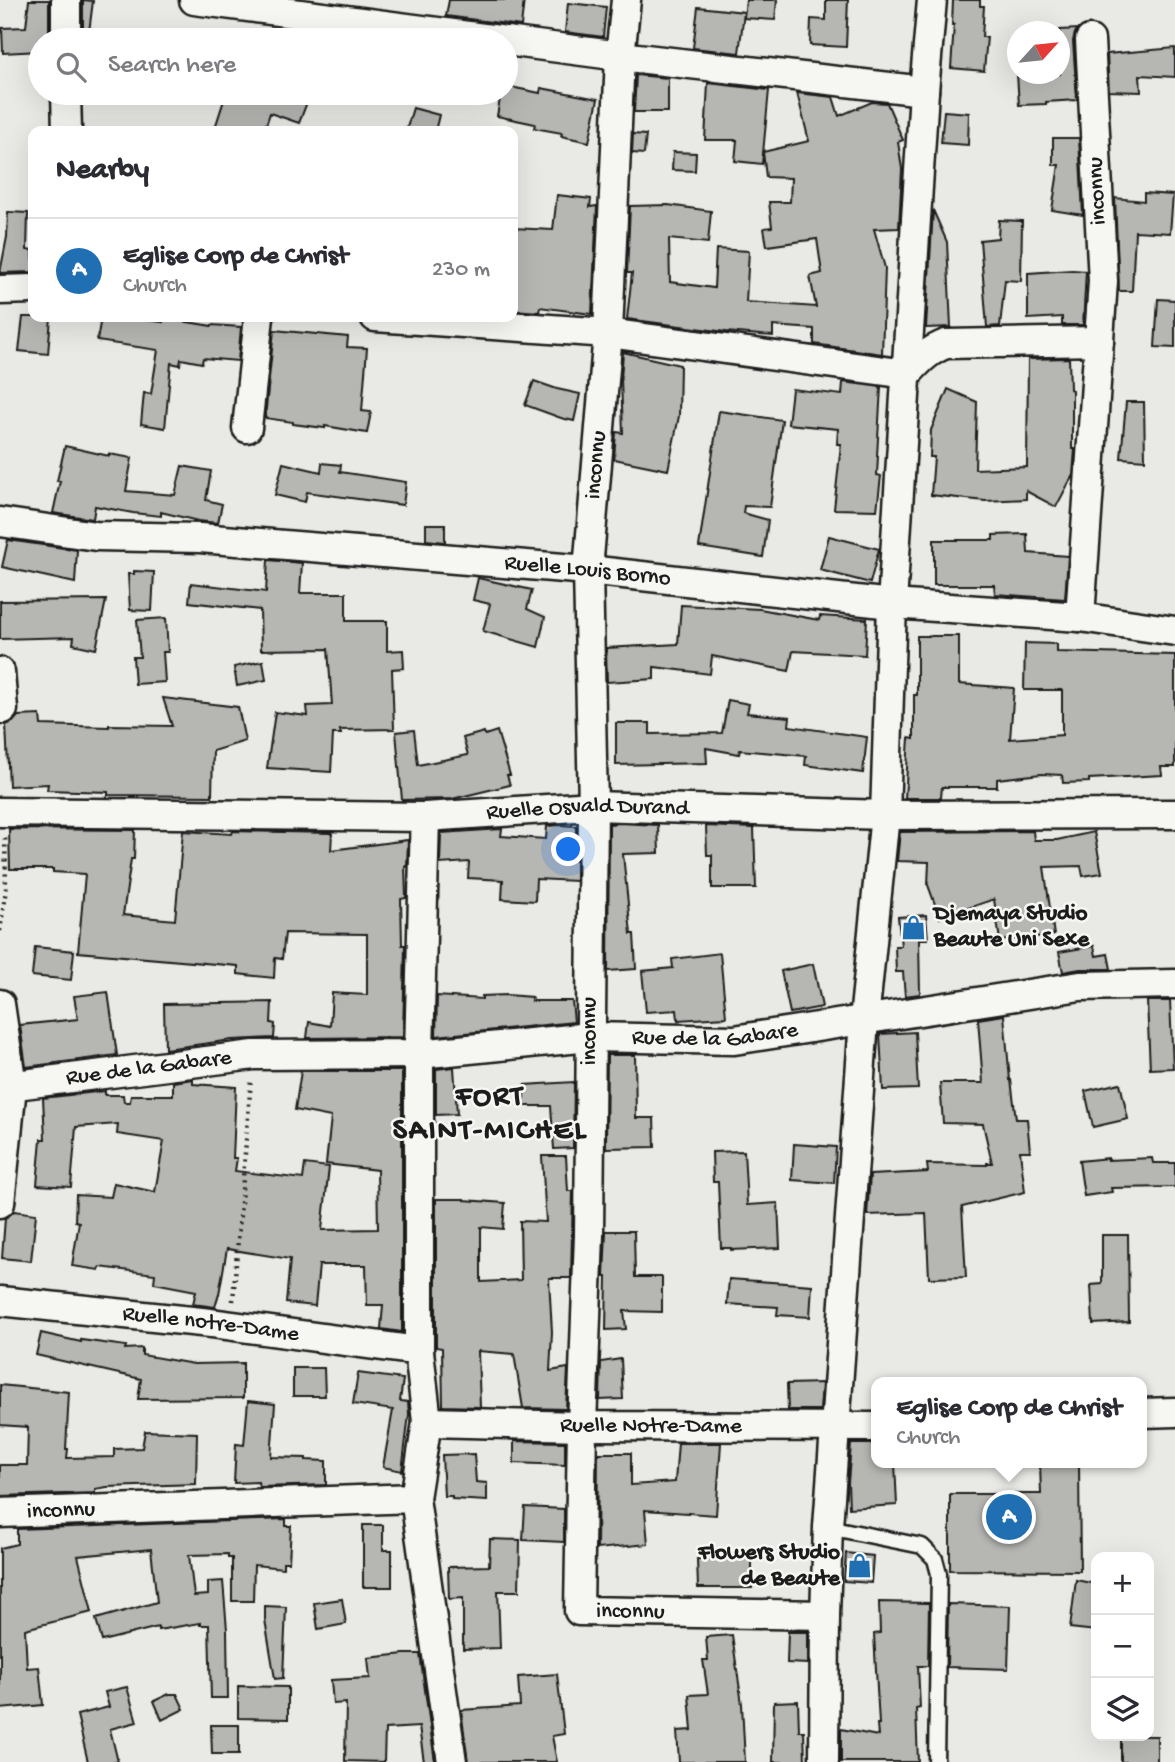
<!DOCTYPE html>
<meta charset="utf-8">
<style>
body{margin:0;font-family:"Gochi Hand",sans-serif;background:#f7f7f7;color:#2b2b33}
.controls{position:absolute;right:21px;bottom:21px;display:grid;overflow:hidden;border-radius:14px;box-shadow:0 7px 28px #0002}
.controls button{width:63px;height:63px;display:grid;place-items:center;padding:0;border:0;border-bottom:2px solid #e1e1e2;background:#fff;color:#2b2b33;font:35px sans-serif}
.compass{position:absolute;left:1007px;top:21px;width:63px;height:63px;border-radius:50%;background:#fff;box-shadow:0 7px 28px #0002;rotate:63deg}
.you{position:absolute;left:569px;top:850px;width:24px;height:24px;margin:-18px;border:5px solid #fff;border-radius:50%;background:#1a73e8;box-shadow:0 0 0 10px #1a73e833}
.badge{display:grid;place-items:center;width:46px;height:46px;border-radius:50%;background:#1f6fb2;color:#fff;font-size:23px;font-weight:700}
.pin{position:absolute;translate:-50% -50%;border:4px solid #fff;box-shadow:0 2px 7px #0006}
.popup{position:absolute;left:871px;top:1377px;width:276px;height:91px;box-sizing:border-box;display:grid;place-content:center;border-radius:14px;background:#fff;filter:drop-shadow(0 2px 5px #0005);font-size:23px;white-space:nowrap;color:#7c7c81}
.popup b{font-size:26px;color:#2b2b33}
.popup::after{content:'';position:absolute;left:50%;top:100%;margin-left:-14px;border:14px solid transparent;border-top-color:#fff}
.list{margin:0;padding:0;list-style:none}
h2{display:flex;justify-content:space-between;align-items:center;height:91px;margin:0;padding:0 28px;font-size:30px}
h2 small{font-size:23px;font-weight:400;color:#7c7c81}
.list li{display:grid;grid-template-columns:46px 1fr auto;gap:21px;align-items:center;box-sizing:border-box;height:105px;padding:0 28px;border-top:2px solid #e1e1e2}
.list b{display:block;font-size:26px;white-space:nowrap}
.list p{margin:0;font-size:23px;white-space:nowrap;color:#7c7c81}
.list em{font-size:23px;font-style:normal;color:#7c7c81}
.icon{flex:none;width:38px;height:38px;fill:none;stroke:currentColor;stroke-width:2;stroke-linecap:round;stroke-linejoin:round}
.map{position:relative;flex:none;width:1175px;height:1762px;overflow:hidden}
.search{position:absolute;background:#fff;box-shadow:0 7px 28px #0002;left:28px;top:28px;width:490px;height:77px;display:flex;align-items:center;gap:18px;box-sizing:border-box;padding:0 24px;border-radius:38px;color:#7c7c81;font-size:26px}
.panel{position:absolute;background:#fff;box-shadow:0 7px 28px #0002;left:28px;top:126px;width:490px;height:196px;border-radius:14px}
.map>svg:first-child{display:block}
</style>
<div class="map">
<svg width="1175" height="1762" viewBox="0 0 1175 1762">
<rect width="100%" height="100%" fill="#e9e9e5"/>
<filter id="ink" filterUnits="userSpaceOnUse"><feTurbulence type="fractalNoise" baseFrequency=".0143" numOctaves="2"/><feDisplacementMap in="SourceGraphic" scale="14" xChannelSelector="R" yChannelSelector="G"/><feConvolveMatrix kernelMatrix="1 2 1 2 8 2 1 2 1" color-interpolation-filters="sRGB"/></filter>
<g filter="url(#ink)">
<path fill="#b6b6b3" stroke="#1c1c1c" stroke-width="2" d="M29,0H49V40H40V51L3,53L2,28L26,27Z
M83,0L93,1L88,40L83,39Z
M449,0H524L521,26L446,16Z
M746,0H777L775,20L744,18Z
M826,0H848L846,47L810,45L811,19L826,20Z
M953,0H980V6H984L982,37H987L984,71L951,68L954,25H952Z
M568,3L606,7L603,37L565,32Z
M698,7L744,12L739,53L693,48Z
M1078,29L1075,33L1073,41L1077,100L1046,102V104L1019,105L1017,74H1060V30Z
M1175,48V77L1140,75L1141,92L1109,91L1107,54Z
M636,75L668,78V112H634Z
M708,83L769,90L762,164L735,161L737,140H705Z
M506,86L540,93L541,88L598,99L589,142L561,136L562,133L534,128L535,124L497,116L501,93H506Z
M223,93H298L309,97L299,123L270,113L264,131H214L224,100L225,95H223Z
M797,93L833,97L839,116L872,102L887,103L903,140L898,142L902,169L899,228L874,229L885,268L882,354L814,344V329L773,326V336L726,332L627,319L632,273H627L630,206L668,205L711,211L708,243L669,239L670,282L714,288L716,249L749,251L746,302L816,307L810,276L822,273L817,239L767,246L764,228L772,227L769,202H790L791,178L766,177L763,152L809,141Z
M413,108L439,115L435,131H406Z
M944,111L969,113L968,145L941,143Z
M633,134L646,135L644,154L632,153Z
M1053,138H1079L1083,215L1052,210L1059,165H1053Z
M673,152L696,153L695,171L672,170Z
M1144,193L1173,195L1170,233L1135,231L1132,291H1119L1115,198L1144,201Z
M557,195L591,199L590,207L597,206L592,314L540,307L539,312L513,310V228L553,230Z
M933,210L947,242L951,327L926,328Z
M8,212L28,213L27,250L33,251V272L0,273L7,237Z
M999,220L1022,221L1021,281L1005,280L1000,326L987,327L980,240L998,238Z
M1072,270L1086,271L1083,325H1062V317L1028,319V273Z
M1158,299L1175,300V348L1155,347Z
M23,317H51L48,354L19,351Z
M101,317H123L163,322V318L212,326V325L241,327L238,361L203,358L202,363L181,359L180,365L171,363L165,428L141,424L144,393L151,394L158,350L97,341Z
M274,330L348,337L347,347L367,348L362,411L371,412L367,433L325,426V428L293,424V422L265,418Z
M623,352L680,365L679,416L668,470L614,459L616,432L623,433L621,379Z
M1069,358L1070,389L1072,390V449H1075L1073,475L1056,507L1026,491V499L985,501L931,495L934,457H930L931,430L948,389L977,402L975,469L1027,467L1028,359Z
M534,381L557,389L580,394L574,421L561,418L525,405Z
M843,382L881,387L877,456H878L877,475L881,476L877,510L834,509L841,444H837L838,429L788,424L792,389L842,395Z
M1126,402H1144L1145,460L1121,458Z
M719,411L782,420L770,507L744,506L743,513L768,520L763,557L699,547Z
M65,446L109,456V454L132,458L126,491L175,495L182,466L211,471L206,500L222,504L218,523L198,521L161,512V516L133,513L95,506L93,519L53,513L60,481H57Z
M283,463L321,472L322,463L341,465L340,472L406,482L403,505L307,492L305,502L275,495Z
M426,524H445V542L426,540Z
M1027,534L1028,553L1068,556L1065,599L995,594L994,585H934V540H993V535Z
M829,536L879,549L870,583L820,570Z
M8,540L77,550L75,583L2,567Z
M268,560L302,563L300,593H346V621H387V651L403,650L404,668L392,669L394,729L340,730L341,734H333L331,772L267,768L275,712L308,716L307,706L332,705L328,649L261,650L260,610L189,602L191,583L266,592Z
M134,571L154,572L152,611L130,610L128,574H134Z
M478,578L532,590L527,609L545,617L538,647L483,631L490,604L473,600Z
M106,600L96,649L73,644L74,637L0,639V601Z
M681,605L760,609L819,620L820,616L867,619L865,655L793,651L789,671L712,656L710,674L654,667V679L607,682L606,648L678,644Z
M166,618L168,652H163L165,682L135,684L133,657H140L137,620Z
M917,636H959V684L1014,688L1010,739L1062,735V690H1024L1025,643L1057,644V652L1175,655V767H1161L1162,775L1089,779V782L1063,783L1062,775L1041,774L997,779V787H942L941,798H905L909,738L914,739V695H917Z
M263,661L266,680L237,686L234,667Z
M163,698L238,707L245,741L213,751L212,796L108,795V792L47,790L48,784L9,786L6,725L13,722L18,716L40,715L41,725L109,727V725L172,726Z
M728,700L749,704L747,713L790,717L789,726L867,737L863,773L805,765L806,756L740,750L739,754L706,748L707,763L616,765V723H650V734L722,733Z
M414,730L418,765L468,755L463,738L484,732L485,735L497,731L510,775H507L510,785L452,799L402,800L396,732Z
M619,823L658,825L659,853L623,854L631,934H634L636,969L608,971L609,824Z
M560,825L576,826V881L536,879L535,901L502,899L503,880L468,878L469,862L440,864L441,833L502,829L501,836L546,839L547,826Z
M706,826L754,828L756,888H712V855H707Z
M9,829L135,830L134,859H131L123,915L175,920L183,831L232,834L233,831L332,833L331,850L408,840L407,866H405L406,898L401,899L402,945H405L403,1037L307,1038L309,1022L330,1026L332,993L367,995V934L285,933L282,959L275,958L274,978L238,974V966L78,952L85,874L53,872V869H10Z
M1033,831L1034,840H1057L1094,832L1102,873L1083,876L1081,866L1044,867L1054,935L1000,941L994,899L940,918L928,885L929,862L897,861L900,832Z
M926,915L928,939H919L920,994L905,996L903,972H896L895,946H901L898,917Z
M1094,946L1096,956L1108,954L1111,969H1080L1063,972L1059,952Z
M35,947L74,951L71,980L32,976Z
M720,953L726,1017L678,1020L677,1010L646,1012L642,971L673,968L672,959Z
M813,964L822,1007L790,1013L781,971Z
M108,992L117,1055L26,1067L20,1025L78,1019L74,996Z
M507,995L532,997L531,1001H572L574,1022L436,1036L437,996L482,999V996Z
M1147,1001H1170L1173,1068L1150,1069Z
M272,1002L271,1023L275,1024L274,1038L232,1040L165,1049L164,1004Z
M1004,1015L1010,1080H1011L1016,1119H1027L1030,1151H1020L1025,1192L962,1207L966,1277L929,1278L926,1213L867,1215L870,1175L928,1172L927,1164L987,1165V1163H992L983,1124L943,1123L940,1083H983L978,1019Z
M915,1032L918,1089L883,1090L880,1034Z
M607,1055H635L636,1118H654L655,1147L606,1148Z
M454,1067L457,1114L436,1115V1069Z
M301,1071H402V1332L381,1329L383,1305H367L366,1265H319L315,1306L286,1303L290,1259L227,1249L219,1294L215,1307L193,1304L196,1291L154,1283L155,1274L100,1267L99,1270L72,1266L79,1222L75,1221L76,1195L111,1197L114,1183L155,1192L164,1141L117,1134L118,1124L76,1127L71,1187L37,1185L41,1139H45L43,1098L105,1091V1095H123L124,1102H130L131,1095H173V1082L193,1079V1084L236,1087L233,1158H237L235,1171L303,1179L305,1164L329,1167L322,1230L378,1229L377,1170L326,1164L331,1117L295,1110Z
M574,1082L573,1148L554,1149L551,1106H524V1085Z
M1120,1083L1128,1119L1093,1127L1085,1091Z
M794,1144L836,1147L834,1183L792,1180Z
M744,1151L747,1205L778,1203L780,1248L731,1250V1248H721L718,1182H713L712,1152Z
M542,1156H566L568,1191H573L571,1278H549L552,1332L550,1371L568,1368L566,1409L523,1408L514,1354L478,1351L480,1407L443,1406L442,1348L436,1347V1199H464V1200L505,1203L503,1229L481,1227V1282L521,1280L520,1221L546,1222Z
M1108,1158V1160L1152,1158L1153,1163H1175V1187L1111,1188L1112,1192L1084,1196L1079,1161Z
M14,1211L36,1214L31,1261L2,1258L5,1218Z
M606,1231H634L635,1277H662V1312L624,1311L626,1329L606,1330L607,1277H604Z
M1102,1235H1128L1129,1322L1093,1324L1091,1285L1102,1284Z
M729,1279L812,1285L810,1317L777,1315L778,1307L727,1304Z
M41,1333L81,1342V1340L126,1346L125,1349L142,1348V1355L194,1364L243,1363V1398L138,1399L141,1379L36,1355Z
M621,1359L623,1399L600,1400L601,1362Z
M293,1368H324L325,1396H293Z
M358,1373L403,1379L400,1401L408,1402L409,1414L402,1471L383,1467L393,1410L353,1404Z
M822,1383L820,1410H788L787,1384Z
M0,1385L69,1392L66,1449H68L67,1458L114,1457V1449L142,1448L145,1431L197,1433L196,1484L107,1487L95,1489V1493L0,1496V1465H27L28,1427L0,1425Z
M248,1401L275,1404L271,1457L306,1458V1460L326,1461V1485L259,1487L258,1482L234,1483L236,1444L244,1445Z
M514,1441L565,1442V1465L514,1463Z
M678,1443H721L716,1515L645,1510L648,1544L597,1549L598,1453H631V1485L675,1482Z
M851,1444H876V1463H895L897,1505L849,1508L848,1483Z
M474,1454L476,1482L487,1483V1501L452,1499V1496H444L442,1455Z
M1040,1463H1079L1080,1571L950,1570V1494H1041Z
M525,1507L564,1509V1542L523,1540Z
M286,1519V1526H291L289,1562H283V1568L254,1565L253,1601H232V1558H228V1554L189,1555L194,1596L208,1595V1582L223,1581L227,1630L228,1698H211L209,1625H200V1623L158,1630V1627L102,1641L96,1619L157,1602L151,1549L78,1556L92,1612L25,1629L27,1668L39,1667L43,1705L0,1709V1548L17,1544V1529Z
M363,1525H383V1550H392V1587H363Z
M490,1539L520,1540L519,1591H498L500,1648L463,1649V1598L449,1599L448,1567L489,1566Z
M846,1553L873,1556L871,1583L844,1581Z
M752,1558V1588H698L697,1559Z
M1076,1580L1096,1584V1631L1070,1628Z
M342,1599L346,1624L318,1629L314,1603Z
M879,1602L929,1603L928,1666H918L920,1708L916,1709L918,1762H841V1729L878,1736L877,1724H879L874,1634L880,1633Z
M948,1604L1010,1606L1008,1669L947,1667Z
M265,1606L286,1607L283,1678L275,1679L265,1620Z
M788,1632H808V1664L787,1663Z
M732,1635L742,1704L745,1762H679L677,1731L692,1730L689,1695L708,1694L703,1660H708L706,1637Z
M404,1654H420L435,1762H424L419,1727L385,1729L384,1762L345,1761L346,1703L333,1704L331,1680L370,1678L368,1658Z
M557,1674L564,1734L552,1736L557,1762H468L461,1710L520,1706L518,1677Z
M238,1686L288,1687V1719L238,1718Z
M127,1687L137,1722L110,1729L118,1762H88L77,1715L109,1707L105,1692Z
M169,1694H177L184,1709L162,1720L154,1701Z
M798,1701L799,1731H804L805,1762H773L774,1702Z
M211,1725H239V1754H212Z
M1121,1736H1157V1762H1121Z"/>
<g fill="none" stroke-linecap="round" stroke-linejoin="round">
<defs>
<path id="service" d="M828,1527L922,1546L935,1559L939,1574L936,1762"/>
<g id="minor">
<path d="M66,0V40"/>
<path d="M194,0L499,40"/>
<path id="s1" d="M626,0L620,56L608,333L588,570L593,806L589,1235L582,1426L579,1611L825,1615"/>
<path d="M506,41L620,56L924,91"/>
<path d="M66,93L67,131"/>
<path d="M0,290L33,289"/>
<path d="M375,317L608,333L907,374C919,361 929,350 946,344L1099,341"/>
<path d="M247,428L259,317"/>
<path id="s2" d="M0,522L96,536L200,538L588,570L892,604L1080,617L1175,631"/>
<path d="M1080,617L1103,281L1090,40"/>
<path d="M0,672L3,709"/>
<path id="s3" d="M0,812L425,817L593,806L885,815L1175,814"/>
<path d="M425,817L419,1054V1351L427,1422L415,1498L452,1762"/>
<path d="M0,1004L12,1086L0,1203"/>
<path id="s4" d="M0,1087L254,1055L419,1054L590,1037L734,1040L1080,986L1175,984"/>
<path id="s5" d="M0,1301L211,1323L419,1351"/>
<path d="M1142,1413L1175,1412"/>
<path id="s6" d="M427,1422L582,1426L876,1427"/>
<path id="s7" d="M0,1513L415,1498"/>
<path d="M824,1762L825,1615L828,1527L864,1020L885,815L892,604L924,91L932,0"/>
</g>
</defs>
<use href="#service" stroke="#1c1c1c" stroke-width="19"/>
<use href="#minor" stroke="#1c1c1c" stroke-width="33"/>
<path stroke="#1c1c1c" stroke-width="4.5" stroke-dasharray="2 5" stroke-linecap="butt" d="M0,931L6,889L5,837
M233,1301L251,1080"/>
<use href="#service" stroke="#f6f6f2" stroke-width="14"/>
<use href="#minor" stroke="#f6f6f2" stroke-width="28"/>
</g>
</g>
<defs>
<symbol id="shop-bare" viewBox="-9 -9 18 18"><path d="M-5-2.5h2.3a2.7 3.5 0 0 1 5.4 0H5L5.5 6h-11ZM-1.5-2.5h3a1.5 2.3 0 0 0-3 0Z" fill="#1f6fb2" stroke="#f6f6f2" stroke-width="2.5" paint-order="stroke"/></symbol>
</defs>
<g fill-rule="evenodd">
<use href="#shop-bare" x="896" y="910" width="35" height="35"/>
<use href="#shop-bare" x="842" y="1548" width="35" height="35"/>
</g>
<g text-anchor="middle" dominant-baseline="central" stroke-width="5" stroke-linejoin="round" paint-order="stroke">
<g font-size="23" fill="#1c1c1c" stroke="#f6f6f2">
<text transform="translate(1098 191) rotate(-93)">inconnu</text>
<text transform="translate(597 465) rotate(-85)">inconnu</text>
<text stroke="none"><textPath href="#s2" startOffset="590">Ruelle Louis Borno</textPath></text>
<text stroke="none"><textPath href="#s3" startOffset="588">Ruelle Osvald Durand</textPath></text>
<text transform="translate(590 1031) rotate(-90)">inconnu</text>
<text stroke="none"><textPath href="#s4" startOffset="718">Rue de la Gabare</textPath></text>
<text stroke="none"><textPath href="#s4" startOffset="150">Rue de la Gabare</textPath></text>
<text stroke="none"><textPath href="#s5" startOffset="212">Ruelle notre-Dame</textPath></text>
<text stroke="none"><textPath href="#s6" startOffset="224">Ruelle Notre-Dame</textPath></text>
<text stroke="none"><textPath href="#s7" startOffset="61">inconnu</textPath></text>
<text stroke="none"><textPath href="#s1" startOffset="1664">inconnu</textPath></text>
</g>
<g font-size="23" font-weight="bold" fill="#1c1c1c" stroke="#f6f6f2" text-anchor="start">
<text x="934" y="914">Djemaya Studio<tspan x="934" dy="26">Beaute Uni Sexe</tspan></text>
<text x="840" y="1553" text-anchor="end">Flowers Studio<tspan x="840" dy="26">de Beaute</tspan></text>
</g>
<g font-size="30" font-weight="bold" letter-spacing="2" fill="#1c1c1c" stroke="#f6f6f2">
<text x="490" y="1098">FORT<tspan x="490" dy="34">SAINT-MICHEL</tspan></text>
</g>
</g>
</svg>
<div class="controls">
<button>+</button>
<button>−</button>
<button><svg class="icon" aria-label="layers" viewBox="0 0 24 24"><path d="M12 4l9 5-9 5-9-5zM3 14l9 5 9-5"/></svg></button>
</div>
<svg class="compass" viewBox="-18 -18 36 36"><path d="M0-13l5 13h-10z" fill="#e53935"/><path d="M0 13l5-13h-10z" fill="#7c7c81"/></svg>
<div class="you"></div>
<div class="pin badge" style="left:1009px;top:1517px">A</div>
<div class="popup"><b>Eglise Corp de Christ</b>Church</div>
<div class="search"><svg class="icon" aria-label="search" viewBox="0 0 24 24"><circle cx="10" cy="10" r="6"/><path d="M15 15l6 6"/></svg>Search here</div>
<section class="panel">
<h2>Nearby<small></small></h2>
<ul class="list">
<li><span class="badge">A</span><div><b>Eglise Corp de Christ</b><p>Church</p></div><em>230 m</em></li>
</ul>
</section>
</div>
